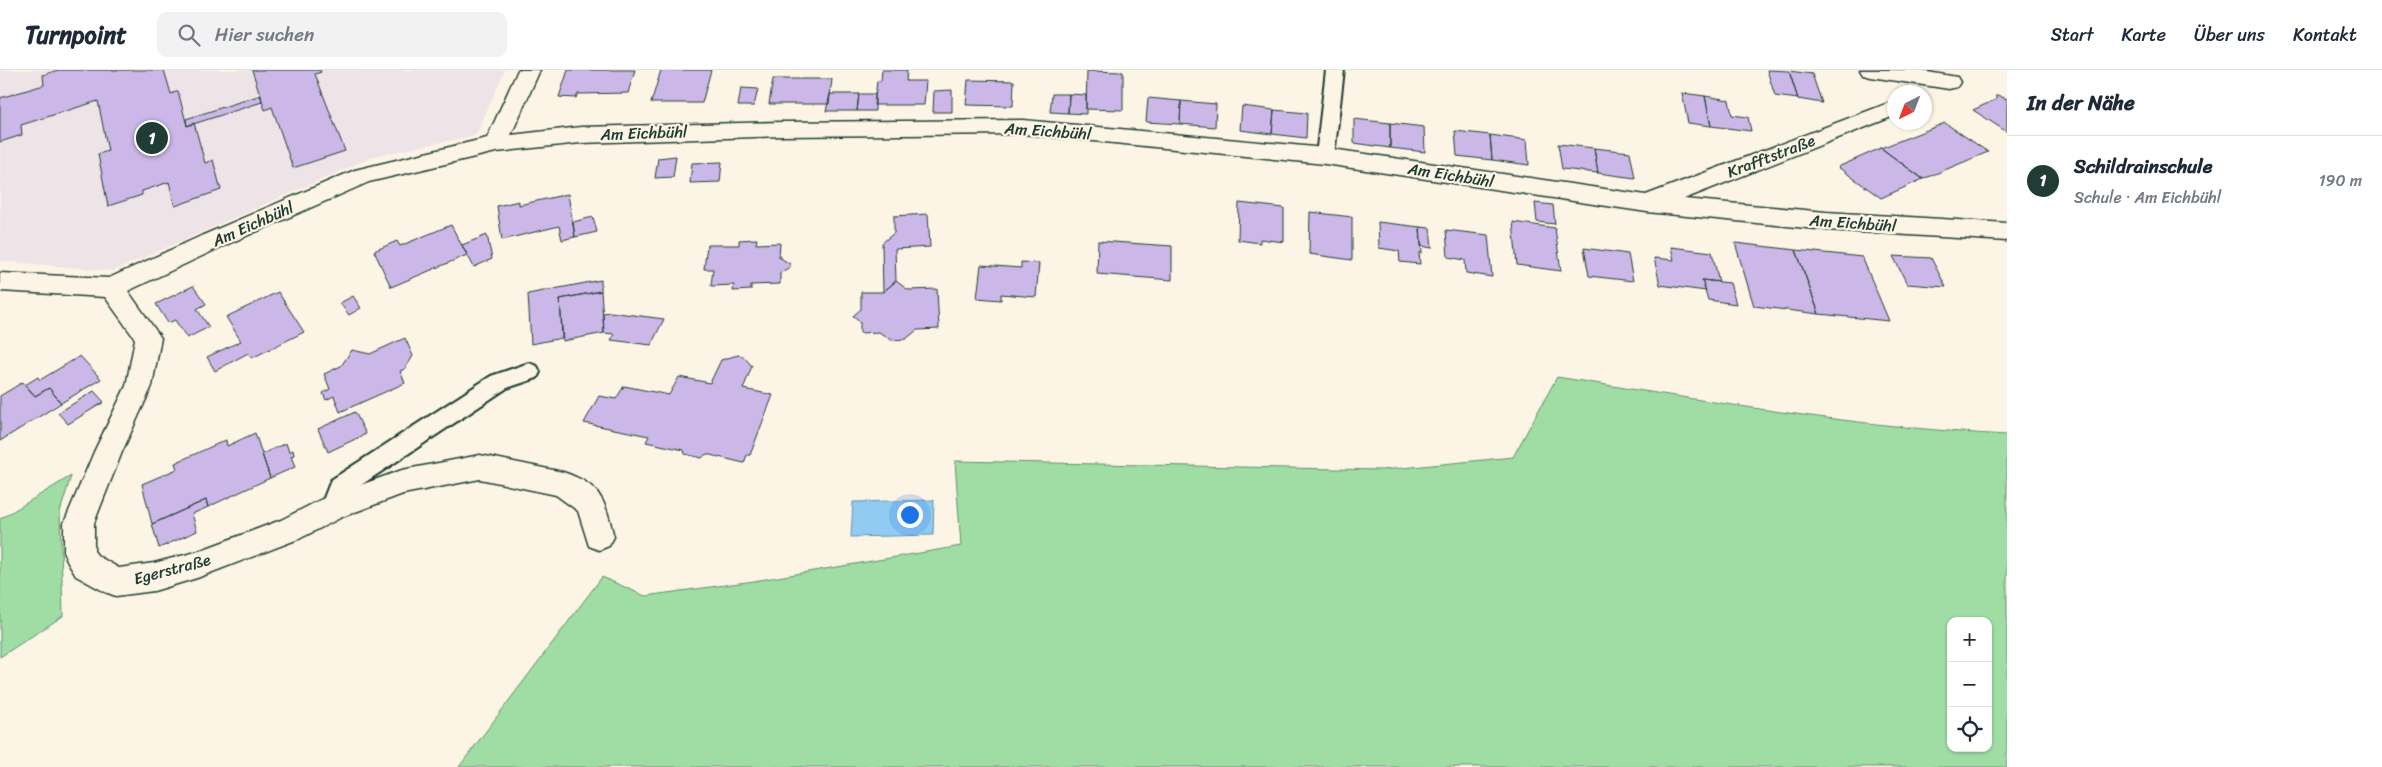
<!DOCTYPE html>
<html lang="de">
<meta charset="utf-8">
<style>
body{margin:0;font-family:Sriracha,sans-serif;background:#f2f2f3;color:#1f2937}
.controls{position:absolute;right:15px;bottom:15px;display:grid;overflow:hidden;border-radius:10px;box-shadow:0 1px 4px #0004}
.controls button{width:45px;height:45px;display:grid;place-items:center;padding:0;border:0;border-bottom:1px solid #e0e1e3;background:#fff;color:#1f2937;font:25px sans-serif}
.compass{position:absolute;left:1887px;top:15px;width:45px;height:45px;border-radius:50%;background:#fff;box-shadow:0 1px 4px #0004;rotate:222deg}
.you{position:absolute;left:909px;top:444px;width:18px;height:18px;margin:-12px;border:4px solid #fff;border-radius:50%;background:#1a73e8;box-shadow:0 0 0 8px #1a73e833}
.badge{display:grid;place-items:center;width:32px;height:32px;border-radius:50%;background:#1f3d34;color:#fff;font-size:16px;font-weight:700}
.pin{position:absolute;translate:-50% -50%;border:2px solid #fff;box-shadow:0 1px 5px #0006}
.list{margin:0;padding:0;list-style:none}
h2{display:flex;justify-content:space-between;align-items:center;height:65px;margin:0;padding:0 20px;font-size:21px}
h2 small{font-size:16px;font-weight:400;color:#747a83}
.list li{display:grid;grid-template-columns:32px 1fr auto;gap:15px;align-items:center;box-sizing:border-box;height:90px;padding:0 20px;border-top:1px solid #e0e1e3}
.list b{display:block;font-size:19px;white-space:nowrap}
.list p{margin:0;font-size:16px;white-space:nowrap;color:#747a83}
.list em{font-size:16px;font-style:normal;color:#747a83}
.icon{flex:none;width:28px;height:28px;fill:none;stroke:currentColor;stroke-width:2;stroke-linecap:round;stroke-linejoin:round}
.map{position:relative;flex:none;width:2007px;height:697px;overflow:hidden}
header{display:flex;align-items:center;gap:30px;box-sizing:border-box;height:70px;padding:0 25px;background:#fff;border-bottom:1px solid #e0e1e3}
header strong{font-size:24px}
nav{display:flex;gap:28px;margin-inline-start:auto;font-size:18px}
.search{width:350px;height:45px;background:#f2f2f3;display:flex;align-items:center;gap:12px;box-sizing:border-box;padding:0 18px;border-radius:10px;color:#747a83;font-size:19px}
main{display:flex}
aside{flex:1;background:#fff}
.map>svg:first-child{display:block}
</style>
<header>
<strong>Turnpoint</strong>
<div class="search"><svg class="icon" aria-label="search" viewBox="0 0 24 24"><circle cx="10" cy="10" r="6"/><path d="M15 15l6 6"/></svg>Hier suchen</div>
<nav><a>Start</a><a>Karte</a><a>Über uns</a><a>Kontakt</a></nav>
</header>
<main>
<div class="map">
<svg width="2007" height="697" viewBox="0 0 2007 697">
<rect width="100%" height="100%" fill="#fcf5e5"/>
<filter id="ink" filterUnits="userSpaceOnUse"><feTurbulence type="fractalNoise" baseFrequency=".02" numOctaves="2"/><feDisplacementMap in="SourceGraphic" scale="10" xChannelSelector="R" yChannelSelector="G"/><feConvolveMatrix kernelMatrix="1 2 1 2 8 2 1 2 1" color-interpolation-filters="sRGB"/></filter>
<g filter="url(#ink)">
<path fill="#eee3e6" d="M0,0H505L476,65L375,86L113,201L0,191Z"/>
<path fill="#a0dda4" stroke="#608d6c" fill-rule="evenodd" d="M1557,307C1706,331 1856,357 2007,365V697H459L602,507L645,526L754,511L961,476L955,391L1382,400L1513,387ZM1951,551H1988V678H1951Z
M71,406L60,442L63,546L0,587V449Z"/>
<path fill="#92cbf2" stroke="#6492a6" d="M934,430L933,465L851,467L853,432Z"/>
<path fill="#ccb8e8" stroke="#1f3d34" d="M58,0H164L171,24L178,21L187,56L194,53L205,93L213,90L221,120L175,136L169,112L142,121V125L108,136L98,84L108,81L98,31L21,55L22,65L0,72V28L44,15L43,5Z
M252,0H320L321,2L315,4L345,81L293,98L272,37L265,40Z
M568,0H635L628,23L578,24L576,28L559,27Z
M661,0H711L702,33H651Z
M882,0H907L906,11H926L924,35H874L877,11H881Z
M1767,0L1789,1L1798,29L1775,26Z
M1087,1L1123,2V40L1086,39Z
M1789,1L1812,4L1822,33L1798,29Z
M773,9H832L829,34H769Z
M968,10L1014,11L1013,36L966,35Z
M741,18L758,19L754,36H738Z
M952,20V42H933L934,21Z
M1682,23L1705,26L1711,56L1688,53Z
M830,24H859L857,41H826Z
M859,24H875V41H857Z
M1052,24H1069L1068,43L1050,42Z
M1069,24L1086,25V44L1068,43Z
M261,25L262,32L187,56L186,49Z
M1997,25L2007,29V62L1973,40L1997,29L1995,27Z
M1705,26L1729,30L1732,45L1748,47L1751,61L1711,56Z
M1148,28L1181,31L1180,54L1146,52Z
M1181,31L1216,34L1215,57L1180,54Z
M1242,36L1274,40L1272,64L1240,60Z
M1274,40L1307,43L1306,68L1272,64Z
M1354,49L1390,53V78L1354,73Z
M1390,53L1424,57L1425,82L1390,78Z
M1945,53L1988,82L1923,109L1881,78Z
M1455,61L1490,65L1492,90L1457,86Z
M1490,65L1527,70L1529,95L1492,90Z
M1558,74L1594,78L1598,103L1562,99Z
M1594,78L1630,82L1635,108L1598,103Z
M1881,78L1923,109L1881,128L1838,97Z
M676,86L673,107L655,108L658,88Z
M722,92L720,112L690,113L692,93Z
M568,124L575,167L562,170L559,156L502,170L497,136L519,131V135Z
M1239,133L1284,138V172L1260,169V173L1238,170Z
M1535,133L1553,135L1555,154L1537,152Z
M1310,142L1352,147V190L1309,184Z
M928,144L930,177L895,179L896,211L883,222L882,173L894,163V146Z
M593,147L597,162L575,167L573,152Z
M1378,152L1420,157L1422,183H1419L1420,194L1400,192L1399,181L1379,178Z
M1513,152L1555,158L1561,201L1517,195Z
M451,155L467,185L391,217L374,181L397,171L400,176Z
M1420,157L1430,158L1432,178L1421,176Z
M1446,160L1488,165L1492,207L1466,203L1465,190L1448,187Z
M487,165L492,189L474,197L462,175Z
M757,169L756,174L780,173L779,187L790,194V197L780,203V214L751,215V220L733,221L734,215L711,216L713,199H704L707,175H739V170Z
M1098,171L1172,176V210L1097,204Z
M1735,173L1796,180L1819,244L1754,236Z
M1671,177L1712,182L1719,212L1702,210L1706,221L1660,215L1654,188L1674,190Z
M1584,178L1628,184L1633,211L1589,206Z
M1796,180L1862,187L1889,251L1819,244Z
M1893,186L1931,188L1946,217L1907,214Z
M1021,192L1039,193L1036,227L1001,224V230L977,228L981,195L1021,198Z
M601,210V221L560,229L562,268L531,274L528,224Z
M1702,210L1730,213L1736,234L1708,230Z
M896,211L908,220L937,219L939,259L917,260L906,269L891,270L879,262L860,263V251L853,246L861,239V222H883Z
M193,216L206,234L197,239L209,257L187,268L175,250L168,253L156,234Z
M601,221L604,263L563,271L560,229Z
M278,222L304,262L252,288L248,283L215,301L207,287L241,271L226,247Z
M353,226L361,238L349,245L340,233Z
M610,242L664,249L651,275L611,270L614,264L604,263L603,243Z
M405,268L413,286L405,299L400,301L405,313L340,342L334,326L326,330L323,323L330,319L324,304L341,296L352,280L370,284Z
M738,285L743,286L752,296L743,319L773,325L750,385H747L744,393L706,384L702,388L685,384L684,380L646,372L649,366L584,353L599,326L616,329L624,316L669,325L679,307L710,313L721,290Z
M80,286L101,309L61,333L49,318L35,326L25,315L38,307L40,310Z
M23,312L35,326L49,318L61,333L0,371V326Z
M94,321L104,332L68,354L58,343Z
M355,342L366,364L328,382L318,359Z
M255,363L270,408L208,437L206,430L152,454L142,414L177,399L175,393L226,370L227,376Z
M286,373L289,382L293,380L294,385L291,386L295,397L270,408L262,384Z
M206,430L208,437L192,444L197,461L159,478L152,454Z"/>
<g fill="none" stroke-linecap="round" stroke-linejoin="round">
<defs>
<path id="service" d="M1326,0H1344L1334,86L1332,91L1325,92L1318,91L1316,86Z
M529,293L537,296L540,302L537,308L507,318L349,423L340,445L332,448L324,445L320,438L331,410L491,306Z"/>
<path id="minor" d="M518,0H540L511,65L581,57L781,52L1023,50L1325,78L1646,125L1894,31V46L1684,129L1826,142L2007,153V171L1826,160L1647,142L1325,94L1023,64L781,66L581,73L496,82L369,112L219,178L128,221L161,268L152,316L122,382L94,453V481L98,486L119,498L154,493L196,482L281,450L322,429L402,400L480,385L563,402C602,415 605,431 614,467L609,476L599,480L589,476L578,441L556,425L480,409L403,424L342,447L301,468L197,508L154,521L116,526L105,522L76,506L68,493L64,484V453L94,382L126,316L135,269L105,227L0,221V203L109,208L201,166L355,100L487,68Z
M1860,0H1916L1957,7L1960,12L1957,17L1949,19L1871,7L1863,5Z"/>
</defs>
<use href="#service" stroke="#1f3d34" stroke-width="4"/>
<use href="#minor" stroke="#1f3d34" stroke-width="3"/>
<use href="#service" fill="#fcf5e5" fill-rule="evenodd"/>
<use href="#minor" fill="#fcf5e5" fill-rule="evenodd"/>
</g>
</g>
<g text-anchor="middle" dominant-baseline="central" stroke-width="4.5" stroke-linejoin="round" paint-order="stroke">
<g font-size="16" fill="#1f3d34" stroke="#fcf5e5">
<text transform="translate(1048 61) rotate(4)">Am Eichbühl</text>
<text transform="translate(644 63) rotate(-2)">Am Eichbühl</text>
<text transform="translate(1771 86) rotate(-21)">Krafftstraße</text>
<text transform="translate(1451 105) rotate(9)">Am Eichbühl</text>
<text transform="translate(1853 153) rotate(4)">Am Eichbühl</text>
<text transform="translate(253 154) rotate(-24)">Am Eichbühl</text>
<text transform="translate(172 499) rotate(-15)">Egerstraße</text>
</g>
</g>
</svg>
<div class="controls">
<button>+</button>
<button>−</button>
<button><svg class="icon" aria-label="locate" viewBox="0 0 24 24"><circle cx="12" cy="12" r="6"/><path d="M12 2v4M12 18v4M2 12h4M18 12h4"/></svg></button>
</div>
<svg class="compass" viewBox="-18 -18 36 36"><path d="M0-13l5 13h-10z" fill="#e53935"/><path d="M0 13l5-13h-10z" fill="#747a83"/></svg>
<div class="you"></div>
<div class="pin badge" style="left:152px;top:68px">1</div>
</div>
<aside>
<h2>In der Nähe<small></small></h2>
<ul class="list">
<li><span class="badge">1</span><div><b>Schildrainschule</b><p>Schule · Am Eichbühl</p></div><em>190 m</em></li>
</ul>
</aside>
</main>
